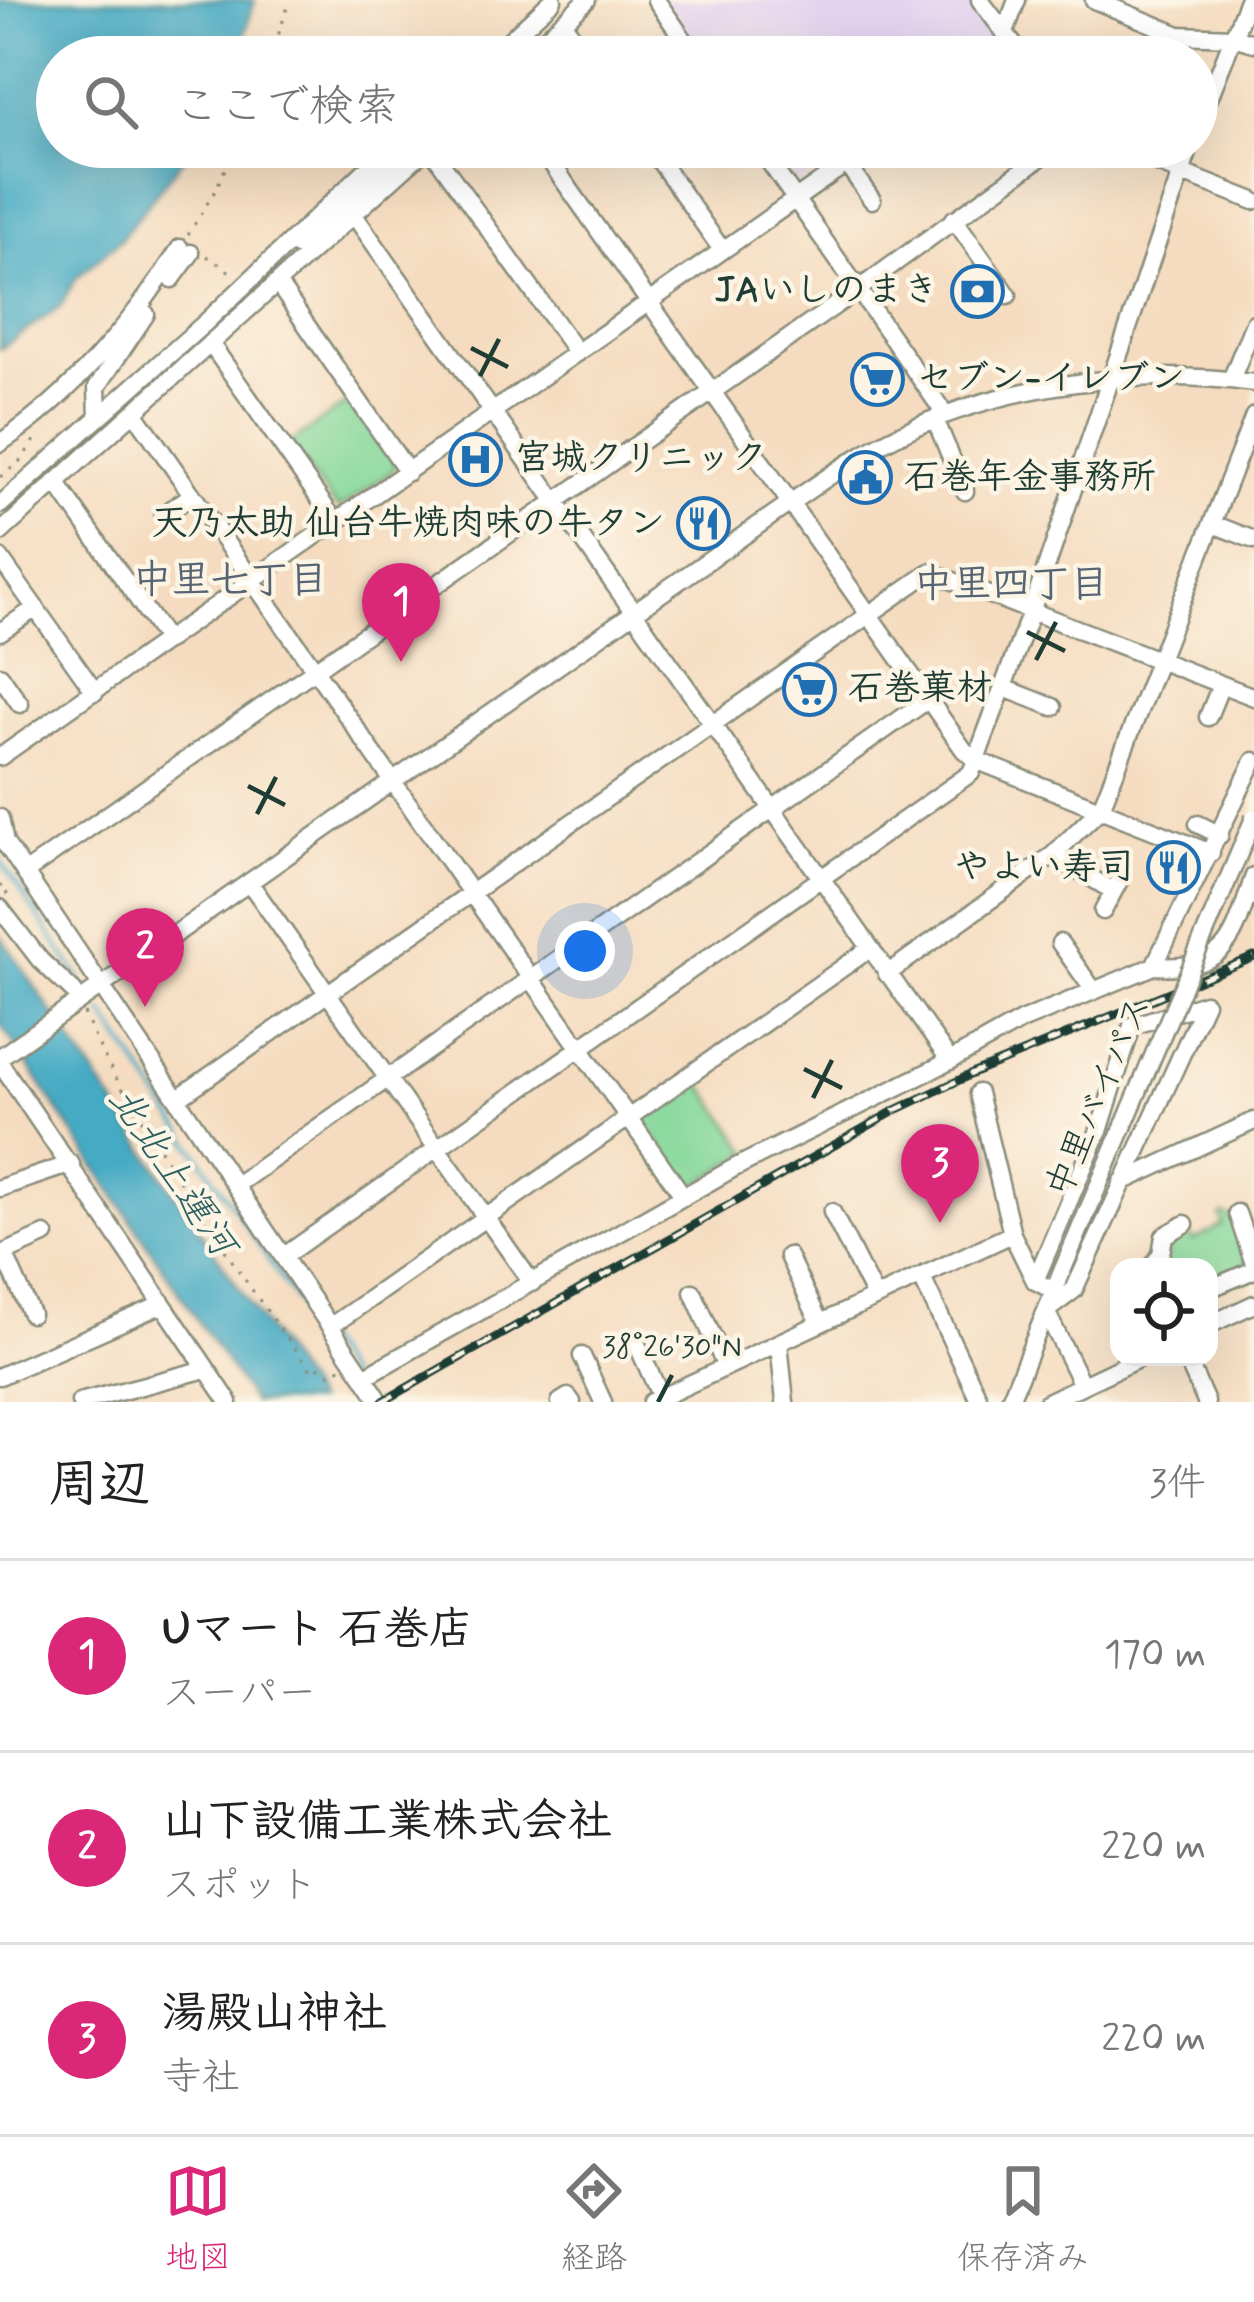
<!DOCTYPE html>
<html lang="ja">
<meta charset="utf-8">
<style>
body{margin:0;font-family:Mynerve,"Klee One",sans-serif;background:#f6f6f6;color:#222}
.controls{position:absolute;right:36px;bottom:36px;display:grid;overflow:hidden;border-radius:24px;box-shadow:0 12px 48px #0002}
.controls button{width:108px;height:108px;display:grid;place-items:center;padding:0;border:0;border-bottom:3px solid #e0e0e0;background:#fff;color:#222;font:60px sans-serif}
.you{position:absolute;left:585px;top:951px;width:42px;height:42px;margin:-30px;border:9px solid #fff;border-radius:50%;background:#1a73e8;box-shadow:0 0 0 18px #1a73e833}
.badge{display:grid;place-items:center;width:78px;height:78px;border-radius:50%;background:#db2777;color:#fff;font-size:39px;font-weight:700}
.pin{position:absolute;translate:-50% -99px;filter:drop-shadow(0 3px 6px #0008)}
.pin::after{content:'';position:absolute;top:63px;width:42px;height:36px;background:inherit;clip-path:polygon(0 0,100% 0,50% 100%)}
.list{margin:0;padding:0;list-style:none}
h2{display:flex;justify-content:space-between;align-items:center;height:156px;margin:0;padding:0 48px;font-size:51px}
h2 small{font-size:39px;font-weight:400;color:#767676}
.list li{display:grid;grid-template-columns:78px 1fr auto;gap:36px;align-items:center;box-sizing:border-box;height:192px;padding:0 48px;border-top:3px solid #e0e0e0}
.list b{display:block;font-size:45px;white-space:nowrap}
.list p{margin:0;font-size:39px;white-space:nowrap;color:#767676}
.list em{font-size:39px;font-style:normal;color:#767676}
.icon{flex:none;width:66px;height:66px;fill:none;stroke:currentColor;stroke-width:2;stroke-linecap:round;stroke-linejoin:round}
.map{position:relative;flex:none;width:1254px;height:1402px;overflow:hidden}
.search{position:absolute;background:#fff;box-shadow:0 12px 48px #0002;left:36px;right:36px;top:36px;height:132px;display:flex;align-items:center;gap:30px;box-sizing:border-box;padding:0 42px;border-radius:66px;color:#767676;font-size:45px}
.sheet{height:732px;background:#fff}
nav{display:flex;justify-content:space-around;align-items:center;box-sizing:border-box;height:168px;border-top:3px solid #e0e0e0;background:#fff;font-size:33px;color:#767676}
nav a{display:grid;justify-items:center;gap:6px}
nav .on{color:#db2777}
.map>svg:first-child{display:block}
</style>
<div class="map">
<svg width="1254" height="1402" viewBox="0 0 1254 1402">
<rect width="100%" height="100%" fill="#fcf5e5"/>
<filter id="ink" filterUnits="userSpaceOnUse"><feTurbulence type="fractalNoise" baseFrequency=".00833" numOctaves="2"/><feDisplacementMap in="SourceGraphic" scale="24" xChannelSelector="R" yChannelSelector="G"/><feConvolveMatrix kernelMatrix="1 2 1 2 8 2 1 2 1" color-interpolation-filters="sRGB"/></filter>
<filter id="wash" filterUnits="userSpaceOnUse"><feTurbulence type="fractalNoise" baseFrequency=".004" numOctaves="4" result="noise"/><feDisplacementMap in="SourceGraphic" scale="48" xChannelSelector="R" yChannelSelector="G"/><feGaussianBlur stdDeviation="2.7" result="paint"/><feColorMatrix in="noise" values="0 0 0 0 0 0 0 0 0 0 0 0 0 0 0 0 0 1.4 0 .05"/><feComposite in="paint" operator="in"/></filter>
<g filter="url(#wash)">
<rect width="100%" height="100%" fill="#f5dcc0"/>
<path fill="#e4d3f1" d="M663,0H969L999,42L978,57H703Z
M767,147H851L799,184L792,182Z"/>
<path fill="#82d799" stroke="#508a66" stroke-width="3" d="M351,400L396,463L394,470L340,508L334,505L289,444Z
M697,1077L749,1152L695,1186L688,1183L643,1122L645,1114Z
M1223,1214L1232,1218L1248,1264L1209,1281V1267H1166L1169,1240L1188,1231L1193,1241L1223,1225L1220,1216Z"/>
<path fill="#45aac4" stroke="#32747c" stroke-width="3" d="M0,0H255L238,57H57V147H192L120,240L76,278L60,307L0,349Z
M0,935L316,1402H252L0,1023Z"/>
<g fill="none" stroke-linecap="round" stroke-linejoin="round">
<path stroke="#45aac4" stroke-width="4.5" d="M0,860L81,980
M103,1013L364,1402"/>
</g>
</g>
<g filter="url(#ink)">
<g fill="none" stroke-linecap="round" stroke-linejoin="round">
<defs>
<path id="minor" d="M656,0L696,57
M980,0L1023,57
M1094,0L1179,35L1233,37L1254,43
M563,23L587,57
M1005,32L1017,0
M491,57L553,0
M525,57L587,0
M1197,128L1248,0
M430,147L577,353
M540,147L964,750L978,761L1211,853
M650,147L722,250
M759,147L945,414
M1116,147L1254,201
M847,164L872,200
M349,208L950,1061
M954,219L1008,295
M297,246L349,208L401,147
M172,279L191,253
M278,284L408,472
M210,343L335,521
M1231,380L1254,323
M135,413L684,1197
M98,418L97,387L146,314
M935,419L965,491
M0,443C72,395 134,321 180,248
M56,482L167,641
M0,505L206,322L390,147
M163,515L192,495
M1213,524L1254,540
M0,533L428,147
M0,558L95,692
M0,632L36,608
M0,675L20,704
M1004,688L1053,707
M1208,717L1221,685
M0,757L870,147
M0,818L5,843L364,1377L734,1168L950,1061L1021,1021L1154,966L1254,761
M1198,824L1220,835
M1053,855L1113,891
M26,872L859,289L1055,147
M249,882L532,1283
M0,908L40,960L74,992
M1103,911L1121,877
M1060,943L1094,991
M1154,966C1231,971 1233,937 1254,876
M887,974L1053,855L1101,808L1254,416
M0,1057L790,503C825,479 861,453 900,434C1005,383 1140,367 1254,383
M0,1063L229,1402
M978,1093L1012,1234
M178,1098L930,572L1254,697
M1122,1182L1254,1121
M236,1185L929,699
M0,1188L71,1164
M832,1212L875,1297
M1237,1213L1254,1264
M4,1253L31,1314
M0,1255L45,1235
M284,1256L971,773L1032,609L1190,147
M788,1256L820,1323
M1152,1267L1161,1254L1164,1236L1185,1224
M922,1278L978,1397
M1035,1281L1100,1128L1132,1026L1205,1003L1074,1290L1046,1311L1082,1385
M1209,1289L1254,1270
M693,1292L726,1367
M1209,1325L1254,1304
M331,1326L868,950
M636,1342L661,1397
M779,1343L785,1402
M582,1356L603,1402
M1186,1357L1206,1402
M0,1376L163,1304
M364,1377L378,1398
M80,1402L206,1369
M560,1402L568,1397L572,1402
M651,1402L1012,1234L1035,1281L1054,1291
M1009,1402L1063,1269
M1047,1402L1142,1357"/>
</defs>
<use href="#minor" stroke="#8a8c7a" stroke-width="21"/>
<path stroke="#8a8c7a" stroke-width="3" stroke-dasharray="3 9" stroke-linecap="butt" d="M271,57L290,0
M188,235L215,191L235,147
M207,256L233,274
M0,477L19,462L39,435
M0,885L5,895L14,888
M84,1013C103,1060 129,1099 155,1142C204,1221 256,1299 312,1371L317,1367L330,1374L341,1368"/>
<use href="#minor" stroke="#fff" stroke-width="16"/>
<defs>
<path id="rail" d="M382,1402L896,1110L974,1073L1254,957"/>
</defs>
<use href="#rail" stroke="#1f3d34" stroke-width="9"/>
<use href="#rail" stroke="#fcf5e5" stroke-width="4.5" stroke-dasharray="14" stroke-linecap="butt"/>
<defs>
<path id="minor-bridge" d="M1063,1269L1254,818"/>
</defs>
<use href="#minor-bridge" stroke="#8a8c7a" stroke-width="21" stroke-linecap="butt"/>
<use href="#minor-bridge" stroke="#fff" stroke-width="16"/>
</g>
</g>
<path fill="none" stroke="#1f3d34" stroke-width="4.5" d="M471,348L508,367M480,376L499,339M1027,632L1065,651M1036,660L1056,622M248,786L285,805M257,814L276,777M804,1069L842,1088M813,1098L832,1060M658,1402L672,1375"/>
<defs>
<symbol id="bank-ring" viewBox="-11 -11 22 22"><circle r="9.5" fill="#fcf5e5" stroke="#1f6fb2" stroke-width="1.5"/><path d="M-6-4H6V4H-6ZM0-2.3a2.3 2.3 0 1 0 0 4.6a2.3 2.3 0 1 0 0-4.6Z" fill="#1f6fb2"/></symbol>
<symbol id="supermarket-ring" viewBox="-11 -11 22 22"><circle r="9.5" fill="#fcf5e5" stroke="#1f6fb2" stroke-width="1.5"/><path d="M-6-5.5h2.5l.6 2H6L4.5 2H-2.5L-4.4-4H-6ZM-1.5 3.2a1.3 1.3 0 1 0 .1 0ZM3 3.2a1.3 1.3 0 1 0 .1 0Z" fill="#1f6fb2"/></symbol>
<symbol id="hospital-ring" viewBox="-11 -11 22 22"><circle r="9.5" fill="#fcf5e5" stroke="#1f6fb2" stroke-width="1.5"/><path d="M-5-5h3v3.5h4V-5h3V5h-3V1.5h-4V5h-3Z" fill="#1f6fb2"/></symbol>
<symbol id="civic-ring" viewBox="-11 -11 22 22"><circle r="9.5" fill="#fcf5e5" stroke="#1f6fb2" stroke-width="1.5"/><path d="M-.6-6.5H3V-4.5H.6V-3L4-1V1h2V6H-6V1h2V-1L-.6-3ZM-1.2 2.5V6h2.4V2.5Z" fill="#1f6fb2"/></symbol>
<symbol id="restaurant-ring" viewBox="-11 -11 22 22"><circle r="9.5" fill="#fcf5e5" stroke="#1f6fb2" stroke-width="1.5"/><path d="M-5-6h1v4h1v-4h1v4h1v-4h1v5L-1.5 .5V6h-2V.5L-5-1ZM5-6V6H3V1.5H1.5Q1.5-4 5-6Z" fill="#1f6fb2"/></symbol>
</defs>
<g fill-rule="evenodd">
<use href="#bank-ring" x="948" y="262" width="59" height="59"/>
<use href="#supermarket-ring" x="848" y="350" width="59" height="59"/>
<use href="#hospital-ring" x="446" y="430" width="59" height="59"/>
<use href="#civic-ring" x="836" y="448" width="59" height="59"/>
<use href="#restaurant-ring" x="674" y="494" width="59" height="59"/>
<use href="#supermarket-ring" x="780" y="660" width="59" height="59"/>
<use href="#restaurant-ring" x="1144" y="838" width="59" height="59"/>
</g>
<g text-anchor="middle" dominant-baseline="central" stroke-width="9" stroke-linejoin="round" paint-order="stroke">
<g font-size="36" font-weight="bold" fill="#1f3d34" stroke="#fcf5e5" text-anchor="start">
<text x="939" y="291" text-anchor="end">JAいしのまき</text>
<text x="917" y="379">セブン-イレブン</text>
<text x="515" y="459">宮城クリニック</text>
<text x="904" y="478">石巻年金事務所</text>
<text x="665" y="524" text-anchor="end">天乃太助 仙台牛焼肉味の牛タン</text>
<text x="848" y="689">石巻菓材</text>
<text x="1134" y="868" text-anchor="end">やよい寿司</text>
</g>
<g font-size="36" fill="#1f3d34" stroke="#fcf5e5">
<text transform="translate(1100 1097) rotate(-67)">中里バイパス</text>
</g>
<g font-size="39" font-weight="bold" fill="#566473" stroke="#fcf5e5">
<text x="230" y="581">中里七丁目</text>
<text x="1011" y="585">中里四丁目</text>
</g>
<g font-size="39" font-style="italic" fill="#2a5e5f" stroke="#fcf5e5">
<text transform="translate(171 1172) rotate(56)">北北上運河</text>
</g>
</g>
<g font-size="30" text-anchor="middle" fill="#1f3d34" stroke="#fcf5e5" stroke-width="9" stroke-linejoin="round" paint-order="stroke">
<text x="672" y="1356">38°26'30"N</text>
</g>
</svg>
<div class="controls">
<button><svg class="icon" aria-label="locate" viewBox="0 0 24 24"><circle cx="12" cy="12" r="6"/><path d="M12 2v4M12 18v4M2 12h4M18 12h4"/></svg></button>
</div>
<div class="you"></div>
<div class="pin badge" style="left:401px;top:662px">1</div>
<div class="pin badge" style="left:145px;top:1007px">2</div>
<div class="pin badge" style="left:940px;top:1223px">3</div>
<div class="search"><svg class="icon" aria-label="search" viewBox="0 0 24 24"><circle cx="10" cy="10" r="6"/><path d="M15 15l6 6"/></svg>ここで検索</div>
</div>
<section class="sheet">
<h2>周辺<small>3件</small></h2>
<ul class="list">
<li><span class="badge">1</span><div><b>Uマート 石巻店</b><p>スーパー</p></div><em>170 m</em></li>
<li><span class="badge">2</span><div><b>山下設備工業株式会社</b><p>スポット</p></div><em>220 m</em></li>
<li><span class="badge">3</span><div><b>湯殿山神社</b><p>寺社</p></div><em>220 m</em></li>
</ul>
</section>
<nav>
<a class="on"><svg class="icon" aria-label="map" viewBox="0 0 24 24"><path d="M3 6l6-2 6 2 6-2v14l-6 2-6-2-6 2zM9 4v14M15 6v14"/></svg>地図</a>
<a><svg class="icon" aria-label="directions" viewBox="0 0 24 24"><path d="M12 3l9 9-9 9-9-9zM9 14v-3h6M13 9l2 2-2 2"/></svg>経路</a>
<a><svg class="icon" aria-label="saved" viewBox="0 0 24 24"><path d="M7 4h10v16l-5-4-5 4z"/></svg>保存済み</a>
</nav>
